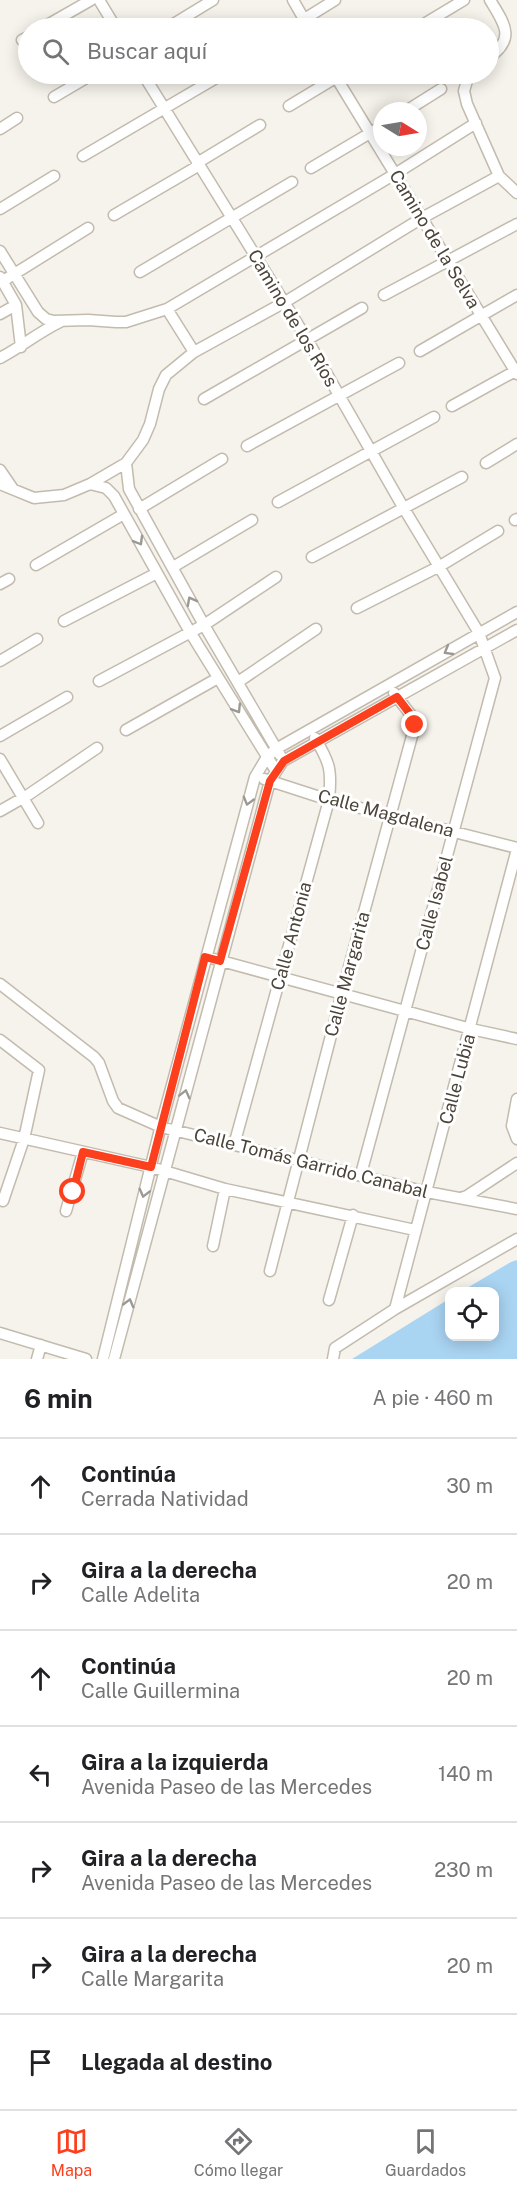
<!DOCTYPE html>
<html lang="es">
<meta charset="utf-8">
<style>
body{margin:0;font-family:"Public Sans",sans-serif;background:#f2f2f2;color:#202124}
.controls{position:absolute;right:18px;bottom:18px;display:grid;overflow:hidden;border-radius:12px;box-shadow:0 3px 15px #0003}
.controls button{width:54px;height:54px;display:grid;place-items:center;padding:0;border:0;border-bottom:2px solid #e0e0e0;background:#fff;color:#202124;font:30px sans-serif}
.compass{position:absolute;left:373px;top:102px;width:54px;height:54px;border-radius:50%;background:#fff;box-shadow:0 3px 15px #0003;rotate:101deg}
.stop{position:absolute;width:18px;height:18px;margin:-14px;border:4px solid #fc3f1d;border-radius:50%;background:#fff}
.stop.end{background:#fc3f1d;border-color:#fff;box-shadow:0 2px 6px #0008}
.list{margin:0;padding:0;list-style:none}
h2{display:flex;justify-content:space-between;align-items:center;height:78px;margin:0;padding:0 24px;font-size:26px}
h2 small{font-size:20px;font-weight:400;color:#757577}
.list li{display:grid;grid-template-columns:39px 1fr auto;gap:18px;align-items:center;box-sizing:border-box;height:96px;padding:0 24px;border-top:2px solid #e0e0e0}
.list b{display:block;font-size:22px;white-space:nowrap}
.list p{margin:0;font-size:20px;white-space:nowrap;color:#757577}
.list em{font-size:20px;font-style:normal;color:#757577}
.icon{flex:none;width:33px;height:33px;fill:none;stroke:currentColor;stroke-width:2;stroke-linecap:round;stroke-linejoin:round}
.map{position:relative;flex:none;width:517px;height:1359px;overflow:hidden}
.search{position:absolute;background:#fff;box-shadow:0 3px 15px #0003;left:18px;right:18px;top:18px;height:66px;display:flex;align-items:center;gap:15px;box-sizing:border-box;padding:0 21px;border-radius:33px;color:#757577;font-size:22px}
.sheet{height:750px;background:#fff}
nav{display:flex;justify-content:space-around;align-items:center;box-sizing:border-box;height:84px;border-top:2px solid #e0e0e0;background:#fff;font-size:16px;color:#757577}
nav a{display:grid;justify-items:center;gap:3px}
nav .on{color:#fc3f1d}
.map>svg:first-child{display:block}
</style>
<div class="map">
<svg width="517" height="1359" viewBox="0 0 517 1359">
<rect width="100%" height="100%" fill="#f6f3ec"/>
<path fill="#a9d4f2" d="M517,1260V1359H352L449,1299L450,1336H494V1292L462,1291L511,1262Z"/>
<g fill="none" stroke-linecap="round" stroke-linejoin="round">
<defs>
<path id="minor" d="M99,0L116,28
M293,0L309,28
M419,27L464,0
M42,28L91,0
M167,28L213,0
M290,28L335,0
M22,40L28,37
M488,58C517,39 504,23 490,0
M143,74L308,341L403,507L479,633L495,678L361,1174
M334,74L517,374
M469,74L464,91L467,104L499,176L517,193
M54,97L93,74
M289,106L342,74
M406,111L441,89
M0,129L17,118
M83,156L223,74
M197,163L260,125
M311,168L382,126
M0,209L54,176
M114,215L198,166
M0,251L38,312L46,319L54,321L88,320L116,322H126L167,309L395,174L476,123
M140,272L292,182
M0,277L16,305L21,347
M3,281L88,228
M384,295L517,224
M167,309L194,352
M0,314L16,305
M420,351L517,295
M0,358C21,347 39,332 60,322
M204,399L362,308
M452,406L517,370
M247,446L399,363
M126,463L129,489L204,625L280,755
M486,463L517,444
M0,470L13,489
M0,484L34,498L64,495L90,484L126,463L143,440L150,424L159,389L166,375L194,352L285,302L422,218L499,176
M90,484L106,488L114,496L190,632L276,771
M278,502L434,417
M139,509L222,459
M515,520L517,519
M312,557L462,477
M36,565L124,514
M173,567L252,520
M0,584L9,579
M357,608L440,566L498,531
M64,621L157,573
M0,661L37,639
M99,681L204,625L276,577
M238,682L316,629
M126,730L218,678
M0,736L67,697
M0,759L38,823
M264,779L329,800L517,848
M0,811L28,795L97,748
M214,959L471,1029L517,1039
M0,984L94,1057L99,1063L113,1101L118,1108L161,1127L427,1192L517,1209
M0,1040L39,1070L24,1139L3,1201
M517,1099L512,1126L517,1139
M0,1133L151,1167L225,1189L415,1230
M234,1145L329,800C332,770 330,763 315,738
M461,1198L467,1196L517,1163
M66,1211L83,1152
M213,1246L225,1189
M270,1271L342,993L415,725L414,719L394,693
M329,1300L353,1215
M395,1309L517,849
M0,1333L86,1359
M37,1359L41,1345
M103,1359L159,1133L255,777L267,757L276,749L517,612
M114,1359L270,781L283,761L517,630
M333,1359L335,1348L395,1309L517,1239"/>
</defs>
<use href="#minor" stroke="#c2bbae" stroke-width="13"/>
<use href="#minor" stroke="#fff" stroke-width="10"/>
</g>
<defs><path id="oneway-chevron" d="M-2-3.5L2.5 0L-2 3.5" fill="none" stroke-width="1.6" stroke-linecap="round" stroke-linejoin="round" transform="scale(1.5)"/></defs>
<g stroke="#9c9892">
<use href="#oneway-chevron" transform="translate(139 541) rotate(60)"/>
<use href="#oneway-chevron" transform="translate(191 601) rotate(-118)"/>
<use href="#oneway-chevron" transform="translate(448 651) rotate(150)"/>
<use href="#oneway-chevron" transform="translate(237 709) rotate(58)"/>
<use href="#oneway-chevron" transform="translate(248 801) rotate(106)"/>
<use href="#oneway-chevron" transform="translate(185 1094) rotate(-76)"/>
<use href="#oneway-chevron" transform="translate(144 1193) rotate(104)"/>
<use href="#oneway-chevron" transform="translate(129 1303) rotate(-75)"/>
</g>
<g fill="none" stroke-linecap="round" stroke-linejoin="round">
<path stroke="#fc3f1d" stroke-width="8" d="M73,1192L83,1152L151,1167L205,957L220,961L270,781L284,761L397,697L414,719L415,725"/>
</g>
<g text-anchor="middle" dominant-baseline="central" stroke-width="6" stroke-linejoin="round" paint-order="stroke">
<g font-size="18" fill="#4b4439" stroke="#fff">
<text transform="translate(435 239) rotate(59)">Camino de la Selva</text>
<text transform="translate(293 318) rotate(59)">Camino de los Ríos</text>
<text transform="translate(386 813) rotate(15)">Calle Magdalena</text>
<text transform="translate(434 903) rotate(-75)">Calle Isabel</text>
<text transform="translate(291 936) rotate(-75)">Calle Antonia</text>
<text transform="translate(347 974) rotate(-75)">Calle Margarita</text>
<text transform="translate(457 1079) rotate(-75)">Calle Lubia</text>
<text transform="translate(311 1163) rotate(14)">Calle Tomás Garrido Canabal</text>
</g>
</g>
</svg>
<div class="controls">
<button><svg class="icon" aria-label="locate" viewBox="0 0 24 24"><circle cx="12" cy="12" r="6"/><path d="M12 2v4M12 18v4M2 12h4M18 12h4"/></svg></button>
</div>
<svg class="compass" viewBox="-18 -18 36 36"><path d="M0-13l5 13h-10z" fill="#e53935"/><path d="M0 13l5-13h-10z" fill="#757577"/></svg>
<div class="stop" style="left:73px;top:1192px"></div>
<div class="stop end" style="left:415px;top:725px"></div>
<div class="search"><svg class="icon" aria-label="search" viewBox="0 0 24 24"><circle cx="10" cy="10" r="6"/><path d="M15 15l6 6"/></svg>Buscar aquí</div>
</div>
<section class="sheet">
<h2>6 min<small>A pie · 460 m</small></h2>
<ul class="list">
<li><svg class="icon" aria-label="ahead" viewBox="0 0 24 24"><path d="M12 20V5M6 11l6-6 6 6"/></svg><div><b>Continúa</b><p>Cerrada Natividad</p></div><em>30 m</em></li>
<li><svg class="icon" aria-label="right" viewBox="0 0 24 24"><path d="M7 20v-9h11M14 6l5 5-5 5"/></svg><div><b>Gira a la derecha</b><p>Calle Adelita</p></div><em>20 m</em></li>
<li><svg class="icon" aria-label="ahead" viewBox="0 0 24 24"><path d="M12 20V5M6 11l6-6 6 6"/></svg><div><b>Continúa</b><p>Calle Guillermina</p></div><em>20 m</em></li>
<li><svg class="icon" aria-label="left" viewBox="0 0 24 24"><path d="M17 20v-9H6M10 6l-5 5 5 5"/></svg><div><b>Gira a la izquierda</b><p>Avenida Paseo de las Mercedes</p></div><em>140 m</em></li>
<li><svg class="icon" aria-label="right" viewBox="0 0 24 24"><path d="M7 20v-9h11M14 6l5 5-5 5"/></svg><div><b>Gira a la derecha</b><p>Avenida Paseo de las Mercedes</p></div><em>230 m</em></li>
<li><svg class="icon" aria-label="right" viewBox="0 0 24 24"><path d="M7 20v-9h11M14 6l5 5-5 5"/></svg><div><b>Gira a la derecha</b><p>Calle Margarita</p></div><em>20 m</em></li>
<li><svg class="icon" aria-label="arrive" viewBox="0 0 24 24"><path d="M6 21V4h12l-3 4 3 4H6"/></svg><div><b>Llegada al destino</b></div></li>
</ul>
</section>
<nav>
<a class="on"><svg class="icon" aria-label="map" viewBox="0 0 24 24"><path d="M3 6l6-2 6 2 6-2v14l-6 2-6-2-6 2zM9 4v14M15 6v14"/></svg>Mapa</a>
<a><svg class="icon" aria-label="directions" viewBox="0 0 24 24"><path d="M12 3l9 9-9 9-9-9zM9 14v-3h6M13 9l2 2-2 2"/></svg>Cómo llegar</a>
<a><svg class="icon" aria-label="saved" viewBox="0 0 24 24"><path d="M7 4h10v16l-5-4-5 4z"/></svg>Guardados</a>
</nav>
